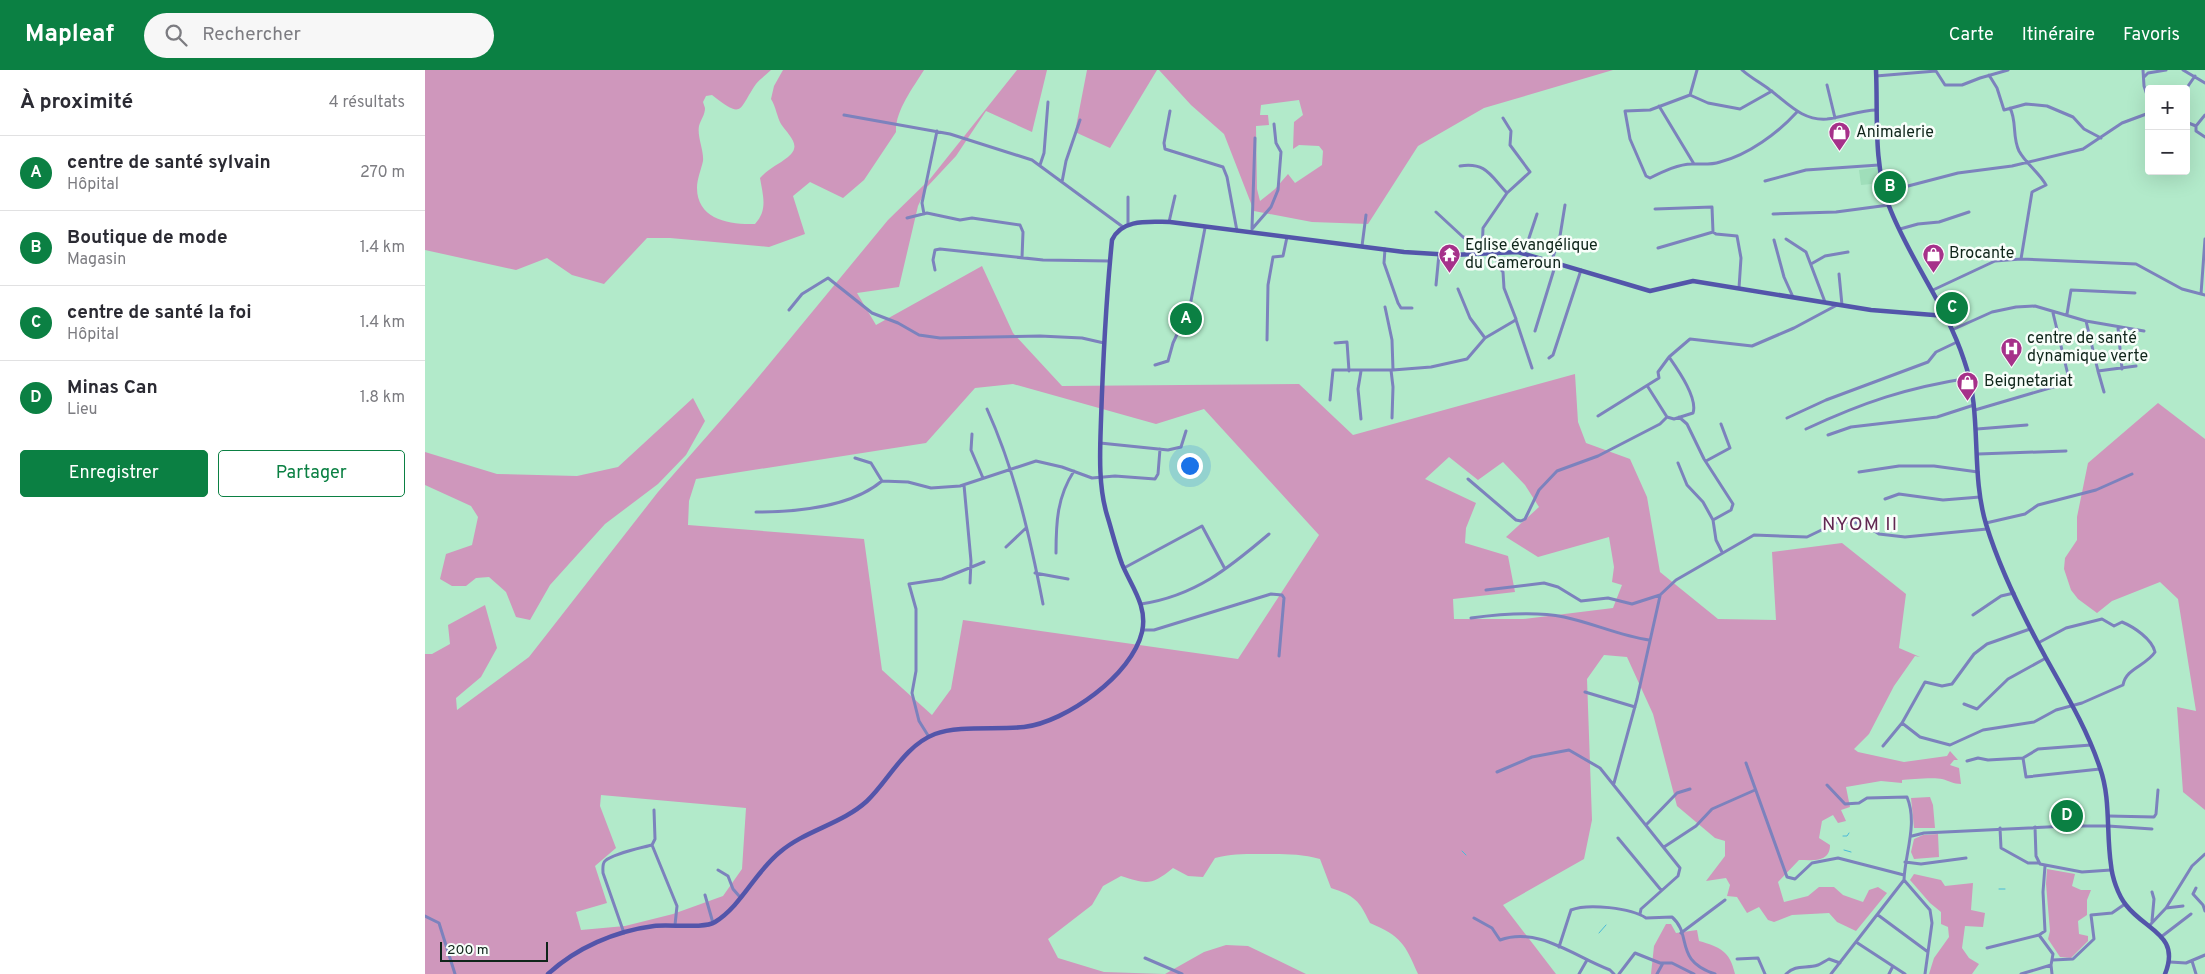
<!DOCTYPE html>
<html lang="fr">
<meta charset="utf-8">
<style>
body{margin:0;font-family:Overpass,sans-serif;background:#f7f7f7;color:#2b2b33}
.controls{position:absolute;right:15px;top:15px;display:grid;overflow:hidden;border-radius:5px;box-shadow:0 5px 20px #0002}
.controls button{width:45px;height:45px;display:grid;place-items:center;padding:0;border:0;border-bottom:1px solid #e1e1e2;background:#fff;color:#2b2b33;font:25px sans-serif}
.scale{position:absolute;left:15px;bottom:12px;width:108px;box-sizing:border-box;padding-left:5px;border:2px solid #0f251a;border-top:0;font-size:14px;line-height:18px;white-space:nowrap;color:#0f251a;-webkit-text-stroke:4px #f8fefa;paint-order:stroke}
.you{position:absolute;left:764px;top:395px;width:18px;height:18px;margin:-12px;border:4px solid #fff;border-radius:50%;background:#1a73e8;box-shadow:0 0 0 8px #1a73e833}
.badge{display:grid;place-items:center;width:32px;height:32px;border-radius:50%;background:#0b8043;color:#fff;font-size:16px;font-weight:700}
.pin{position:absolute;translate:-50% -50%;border:2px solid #fff;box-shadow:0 1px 5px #0006}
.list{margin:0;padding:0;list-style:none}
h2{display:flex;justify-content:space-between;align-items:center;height:65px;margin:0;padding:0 20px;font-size:21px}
h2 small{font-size:16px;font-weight:400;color:#7c7c81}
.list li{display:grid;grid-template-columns:32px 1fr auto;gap:15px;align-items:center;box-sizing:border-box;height:75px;padding:0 20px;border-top:1px solid #e1e1e2}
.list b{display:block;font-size:19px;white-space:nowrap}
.list p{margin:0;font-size:16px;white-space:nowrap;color:#7c7c81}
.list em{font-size:16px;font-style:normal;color:#7c7c81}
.actions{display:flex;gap:10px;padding:15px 20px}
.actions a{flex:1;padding:11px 0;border:1px solid #0b8043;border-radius:5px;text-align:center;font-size:18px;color:#0b8043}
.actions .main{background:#0b8043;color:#fff}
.icon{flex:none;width:28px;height:28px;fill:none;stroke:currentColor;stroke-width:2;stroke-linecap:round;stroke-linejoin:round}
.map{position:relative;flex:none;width:1780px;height:904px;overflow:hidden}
header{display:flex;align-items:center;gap:30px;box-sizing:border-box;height:70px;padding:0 25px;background:#0b8043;color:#fff}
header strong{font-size:24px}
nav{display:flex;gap:28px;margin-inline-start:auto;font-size:18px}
.search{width:350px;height:45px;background:#f7f7f7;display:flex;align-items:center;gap:12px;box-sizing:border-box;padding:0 18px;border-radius:28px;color:#7c7c81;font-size:19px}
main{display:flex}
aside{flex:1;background:#fff}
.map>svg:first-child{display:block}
</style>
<header>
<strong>Mapleaf</strong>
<div class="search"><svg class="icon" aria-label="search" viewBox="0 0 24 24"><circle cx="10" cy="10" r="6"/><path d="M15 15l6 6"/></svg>Rechercher</div>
<nav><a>Carte</a><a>Itinéraire</a><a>Favoris</a></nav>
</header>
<main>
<aside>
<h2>À proximité<small>4 résultats</small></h2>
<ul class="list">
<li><span class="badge">A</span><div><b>centre de santé sylvain</b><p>Hôpital</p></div><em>270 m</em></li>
<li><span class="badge">B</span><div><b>Boutique de mode</b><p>Magasin</p></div><em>1.4 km</em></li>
<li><span class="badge">C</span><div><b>centre de santé la foi</b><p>Hôpital</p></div><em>1.4 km</em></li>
<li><span class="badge">D</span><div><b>Minas Can</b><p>Lieu</p></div><em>1.8 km</em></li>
</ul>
<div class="actions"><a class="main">Enregistrer</a><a>Partager</a></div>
</aside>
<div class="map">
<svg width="1780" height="904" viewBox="0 0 1780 904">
<rect width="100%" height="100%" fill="#b2eaca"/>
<path fill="#9fdeba" d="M1454,97L1457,113L1436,115L1434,100Z"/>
<path fill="#cf97bc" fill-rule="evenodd" d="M0,0H346C341,5 335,9 331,14C313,40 319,50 287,25L281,26L278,32L280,38C280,45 276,49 274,56C272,67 279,80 278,91C276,100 272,109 272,118C272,149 304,155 330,154C343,140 338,126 335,108C344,98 353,95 363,87C378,75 363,65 356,54C352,47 351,37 346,29L349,16L358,0H499C488,18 470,41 471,62L439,110L418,128L385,112L368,126L380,164L344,177L245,168H222L179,214L147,205L122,188L91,200L0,180Z
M592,0H622L607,62L561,41L531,86L502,117L493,136L474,217L432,223L451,255L557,196L588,263L637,316L874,314L928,365L1150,304L1153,352L1161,373L1205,389L1222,427L1235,502L1293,549L1351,550L1347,482L1417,473L1481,524L1474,578L1495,587L1490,586L1469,616L1444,664L1429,679L1433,682L1479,692L1522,686L1525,681L1533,690H1529L1525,695L1534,698L1536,714C1528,714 1525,711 1517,709C1511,707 1484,709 1477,710V713L1456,711L1421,717L1425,737L1416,740L1421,751L1413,753L1408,745L1397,751L1394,768L1405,775C1405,793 1387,790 1374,790L1353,812L1359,832L1383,826L1394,817H1409L1418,825L1438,832L1444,820L1453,817L1462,823L1431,861L1412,852L1404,843L1367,845L1349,852L1343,850L1334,837L1322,843L1312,827L1302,826L1305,815L1301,808L1281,811L1300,786V771L1290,768L1252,736L1228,644L1202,587L1179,585L1162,609L1167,750L1159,789L1078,835L1131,904H993C980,874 976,866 945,853C934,830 930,826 906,818L895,789C873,783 855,784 833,784C817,784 805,784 790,788L778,807L763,806L748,798C726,816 722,814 696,806L678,816L667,835L623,869L633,888L679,902L740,904L779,882L801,875L823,876L881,904H0V584H7L25,574L23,555L60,535L72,578L56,607L31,628L32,640L104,587L233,422L326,316L463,150L505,109ZM588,314L731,354L779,339L894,465L813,589L538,550L526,619L507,645L457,600L439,469L263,455L264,431L271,409L501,373L550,318ZM1024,387L1053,410L1078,392L1100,415L1114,437L1081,467L1113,487L1184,467L1189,497L1187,512L1197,515L1188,538L1098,549H1029L1028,529L1090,522L1083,486L1040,473L1041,458L1051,433L1000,409ZM176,725L321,738L317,799L298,826L248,844L200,856L156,860L151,842L182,833L170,796L191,778L175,736Z
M662,0H732L685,78L650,62Z
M734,0H1188L1059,38L993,76L943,154L887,152L829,141L799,64L766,35ZM874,30L878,45L869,52L868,79L874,75L894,76L898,81L897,95L870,113L863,104L850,119L835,131L832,119L831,56L844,55L843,45H835L836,35Z
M268,328L280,351L261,385L233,414L180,454L125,515L105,550L91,547L81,522L64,507L51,508L41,516H27L15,509L21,484L47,475L53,447L46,436L0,415V382L72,404L152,406L193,397Z
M1733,333L1780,369V740L1758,722L1752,637L1771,641L1753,529L1735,512L1687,531L1672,543L1653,529L1646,520L1639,499L1640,488L1652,470V447L1663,393Z
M1505,727L1508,735L1510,758H1489L1486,728Z
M1513,764L1514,787L1489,789L1486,782L1489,769L1498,765Z
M1622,799L1650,804L1647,816L1656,820H1666L1662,830V845L1653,851L1654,864L1663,866V871L1646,888L1635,887L1623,869L1625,861L1621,814Z
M1489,804L1516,810L1520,816L1548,813L1546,840L1560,843L1558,857L1540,856L1537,878L1544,888L1554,894L1547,904H1504L1509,888L1524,867L1523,857L1516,854V842L1505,833L1485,810Z
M1241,854H1246L1251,863L1272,860L1274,871C1295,877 1305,881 1310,904H1226L1229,876Z"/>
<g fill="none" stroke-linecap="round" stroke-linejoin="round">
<path stroke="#4abad8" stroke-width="1" d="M1418,766H1422L1424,763
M1419,780L1426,782
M1037,781L1041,785
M1574,819H1580
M1174,863L1181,855"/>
<path stroke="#7c82bd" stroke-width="3" d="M1317,0C1326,8 1336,13 1345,20C1363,33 1377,51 1402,49C1419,47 1435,40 1452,40
M1718,0L1719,16L1724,31
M1758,0L1780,13
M1564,5L1572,18L1579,40L1601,34L1622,36L1648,47L1659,59L1676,68
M1451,6L1511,1L1520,15H1537L1555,8L1583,0
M1719,7L1723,3L1741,0
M1402,15L1410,48
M1761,19L1770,6
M1347,21L1315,39L1283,33L1265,25L1225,40L1200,41L1205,69L1221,106L1225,108C1237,102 1255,93 1269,94C1278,94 1286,95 1295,92C1323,85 1353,63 1372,42
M1265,25L1272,0
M1234,36L1269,94
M1585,38C1592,51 1587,67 1594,81C1601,94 1614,102 1621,115L1607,122L1596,189
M745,41L739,73L740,79L798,97L802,107L812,161
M419,45L525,64L607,90L698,157
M1761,52L1771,56V61L1780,67
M1771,56L1780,45
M615,95L619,83L623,32
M1035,96C1061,92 1065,105 1082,123
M1340,111L1381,100L1454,95
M637,112L641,91L655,50
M1460,122L1533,103L1587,96L1658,79L1697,53L1724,43
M1230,139L1287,137L1288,162
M1011,142L1038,167L1057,175
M499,144L497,133L512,61
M1348,144L1411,142L1464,135
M482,148L502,143L535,150L547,148L595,155L598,162L597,188
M744,152L750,126
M703,154V127
M827,158L830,68
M827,159L846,137L853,120L856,82L851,73L849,54
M1475,159L1493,154L1514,152L1544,142
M1361,169L1381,182L1400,232
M1349,170L1359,207L1368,227
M937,176L941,145
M1233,178L1288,162L1291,164L1312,166L1316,188L1314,218
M960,179L959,193L973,233L976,238H987
M1099,183L1112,144
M1057,184L1058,158L1082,123L1105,102L1085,75L1086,61L1078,48
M1127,190L1135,166L1140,135
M1386,194L1400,186L1423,182
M510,200L508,190L510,180L515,179L618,190L685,191
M1414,204L1417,235
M1011,215L1014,184
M1033,219L1045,248L1060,268
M1508,220L1570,191L1596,189L1711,194L1757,219L1780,225
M1776,224L1780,169
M960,237L967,270L968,300
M364,240L377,224L403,208L447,243L473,253L494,265L515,268L615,266L657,268L679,273
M1642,244L1646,220L1710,223
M1091,250L1107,298
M1661,251L1719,261
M1693,258L1697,299
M1527,260L1567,242L1591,237L1610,236L1661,251L1673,301L1711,296
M1110,261L1131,193
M842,270L843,215L848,187L858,186L862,167
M910,273L922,272L924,301
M1124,288L1128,285L1156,200
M730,295L743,291L748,273L765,236L780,158
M966,300L968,317L967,348
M936,301L933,319L936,349
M1673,301L1679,322
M1223,317L1242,347
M905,330L908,300H968L1006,297L1042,289L1060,268L1089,251L1091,249L1079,218L1078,202L1073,196L1071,183
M562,339C590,401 605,467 618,534
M1550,340L1642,313L1644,309L1628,243
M1173,346L1234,308L1233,302L1244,287L1265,269L1327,276L1369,258L1412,235
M1254,347L1262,354L1279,389L1308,434L1306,440L1288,450
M1362,348L1401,330L1503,292L1511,282L1532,272
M1381,359C1439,332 1481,318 1544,308
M1552,359L1602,355
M547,364L546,380L558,408
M1403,365L1426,357L1512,347L1549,335
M675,373L743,380L756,377L761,361
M1553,384L1641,381
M430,388L446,393L457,411L483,412L506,418L535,416L611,391L637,397L667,408L690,406L730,409L733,404L735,379
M1281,391L1305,378L1296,354
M1253,393L1262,415L1278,432L1288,450L1291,470L1297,482
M1434,402L1474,396H1509L1553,402
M1043,409L1091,450L1096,451L1100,449L1114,420L1132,401L1173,386L1235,354L1242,347L1249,349L1268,343C1273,328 1253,300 1244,287
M539,415L546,491L545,513
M1460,429L1474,424L1518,430L1555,427
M331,442C370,442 426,437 457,411
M1561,453L1600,444L1613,435L1671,420L1707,404
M581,477L601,458
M631,483C631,453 632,427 649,401
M699,498L777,456L800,499
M610,503L643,509
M1061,520L1119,513L1133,517L1156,531L1183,528L1207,534L1235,525L1251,510L1329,465L1382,467L1413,452L1437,453L1454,464L1480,467L1562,459
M716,534C770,526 804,498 844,464
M1548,545L1576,526L1589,523
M1046,548C1076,544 1109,541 1139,547C1168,553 1195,566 1224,570
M1605,559L1562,574L1549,584L1527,614L1517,616L1500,612L1477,653L1495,667L1525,675L1558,660L1609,652L1631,640L1657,633L1698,615C1701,598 1721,596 1730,582C1727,569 1709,557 1697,552L1689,556L1677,549L1641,558L1613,573
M717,560H729L846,524L857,525L859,528L854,586
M1160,622L1210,637
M1539,634L1552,639L1583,609L1621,588
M504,667L494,651L487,623L491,601V539L484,514L517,509L559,492
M1458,676L1477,653
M1598,688L1601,707L1675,699
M1542,691L1553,688L1563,690L1598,688L1613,679L1666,675
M1321,693L1362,807L1370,809L1387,793L1413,788L1479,805
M1072,702L1107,687L1144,680L1175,698L1255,798L1253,806L1216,839L1215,844
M1189,713L1212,629L1235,526
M1402,715L1420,734L1434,733L1442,728L1482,727C1493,754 1480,783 1479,810L1406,904
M229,740L230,769L227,775L252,836L250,855
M1683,746L1729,747L1731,744L1733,720
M1221,755L1252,723L1265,719
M1610,757L1611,786L1615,794L1657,802L1686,800
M1575,758L1576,778L1603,793H1613
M1487,766L1499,763L1643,756H1683L1727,759
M1193,768L1236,820
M1239,777L1271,756L1287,739L1330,720
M1480,792L1496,794L1541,788
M293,800L303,806L308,819L315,827
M1479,810L1505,840L1507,853L1500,904
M1771,818L1768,824L1778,835L1780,841
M1727,822L1729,829L1727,851
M280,825L288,853
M1741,838L1758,836
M1453,845L1503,882
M0,846L14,853L30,904
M1049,848L1067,858L1075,870C1113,856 1150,887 1185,900L1189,904
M1724,856L1741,838L1767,796L1780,784
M199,863L178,803C178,799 177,794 180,791C189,783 216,778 227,775
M1256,863L1300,830
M1736,867L1766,844
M1431,872L1480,904
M1134,877L1146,840C1163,833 1206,838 1221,848L1247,847C1268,865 1248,890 1290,904
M1562,878L1614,865L1620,861L1618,822L1620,796
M720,888L757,904
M1312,889L1333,888L1340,904
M1628,890L1648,889L1669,869L1666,845L1687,843L1700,834
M1767,891L1771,904
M1745,892L1761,893L1780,885
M1626,895L1627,904
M1154,904L1162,890
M1194,904L1210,883L1235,893H1247L1269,904
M1232,904L1238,893
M1361,904C1371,894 1381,899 1393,895C1396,894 1400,891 1404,889L1415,893
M1464,904L1468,896
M1596,904L1626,895L1628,884L1614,865"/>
<path stroke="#5355aa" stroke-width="4.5" d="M1451,0C1453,45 1448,92 1464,136C1484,189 1521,235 1539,290C1558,343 1545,401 1561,454C1575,500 1598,546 1621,588C1641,624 1662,659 1675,698C1686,729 1681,762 1686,795C1687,807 1693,825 1701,835C1721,861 1756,865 1740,904
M123,904C151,878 190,861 229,856C244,854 279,859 290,852C317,835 330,802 355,782C381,760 417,754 442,731C464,710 479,676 510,664C533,655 573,660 599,657C641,652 707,605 717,562C723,536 706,516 697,494C691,478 687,461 682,445C673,415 675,381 676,350C678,290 681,230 687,170C697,148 725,152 745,152L979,182L1027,185L1093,182L1225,221L1268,211L1446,240L1521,246"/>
</g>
<defs>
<symbol id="shop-pin" viewBox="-11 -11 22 30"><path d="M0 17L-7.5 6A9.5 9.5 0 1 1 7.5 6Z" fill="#a6318a" stroke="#f8fefa"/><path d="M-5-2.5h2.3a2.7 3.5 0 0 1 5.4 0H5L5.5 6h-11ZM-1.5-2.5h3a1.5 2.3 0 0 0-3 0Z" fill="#fff"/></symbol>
<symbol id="temple-pin" viewBox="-11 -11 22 30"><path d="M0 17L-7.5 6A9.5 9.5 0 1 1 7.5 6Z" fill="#a6318a" stroke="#f8fefa"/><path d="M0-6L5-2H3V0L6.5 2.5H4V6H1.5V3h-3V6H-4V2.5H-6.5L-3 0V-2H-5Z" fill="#fff"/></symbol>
<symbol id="hospital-pin" viewBox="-11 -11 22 30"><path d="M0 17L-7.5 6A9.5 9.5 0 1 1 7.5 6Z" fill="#a6318a" stroke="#f8fefa"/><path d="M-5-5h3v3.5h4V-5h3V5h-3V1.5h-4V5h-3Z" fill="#fff"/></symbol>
</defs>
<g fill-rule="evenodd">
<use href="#shop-pin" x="1402" y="50" width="25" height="34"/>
<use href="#shop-pin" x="1496" y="172" width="25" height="34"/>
<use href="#temple-pin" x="1012" y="172" width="25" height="34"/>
<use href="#hospital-pin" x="1574" y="266" width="25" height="34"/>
<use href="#shop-pin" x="1530" y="300" width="25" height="34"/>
</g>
<g text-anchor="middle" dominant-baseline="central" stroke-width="5" stroke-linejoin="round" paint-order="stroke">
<g font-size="16" fill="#0f251a" stroke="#f8fefa" text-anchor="start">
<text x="1431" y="63">Animalerie</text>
<text x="1040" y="176">Eglise évangélique<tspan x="1040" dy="18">du Cameroun</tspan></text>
<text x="1524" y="184">Brocante</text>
<text x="1602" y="269">centre de santé<tspan x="1602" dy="18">dynamique verte</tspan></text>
<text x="1559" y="312">Beignetariat</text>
</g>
<g font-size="19" letter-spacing="1" fill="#622852" stroke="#f8fefa">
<text x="1435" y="455">NYOM II</text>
</g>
</g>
</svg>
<div class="controls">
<button>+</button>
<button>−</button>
</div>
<div class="scale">200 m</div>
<div class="you"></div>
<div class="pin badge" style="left:761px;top:249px">A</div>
<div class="pin badge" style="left:1465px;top:117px">B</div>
<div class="pin badge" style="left:1527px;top:238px">C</div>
<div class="pin badge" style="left:1642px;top:746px">D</div>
</div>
</main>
